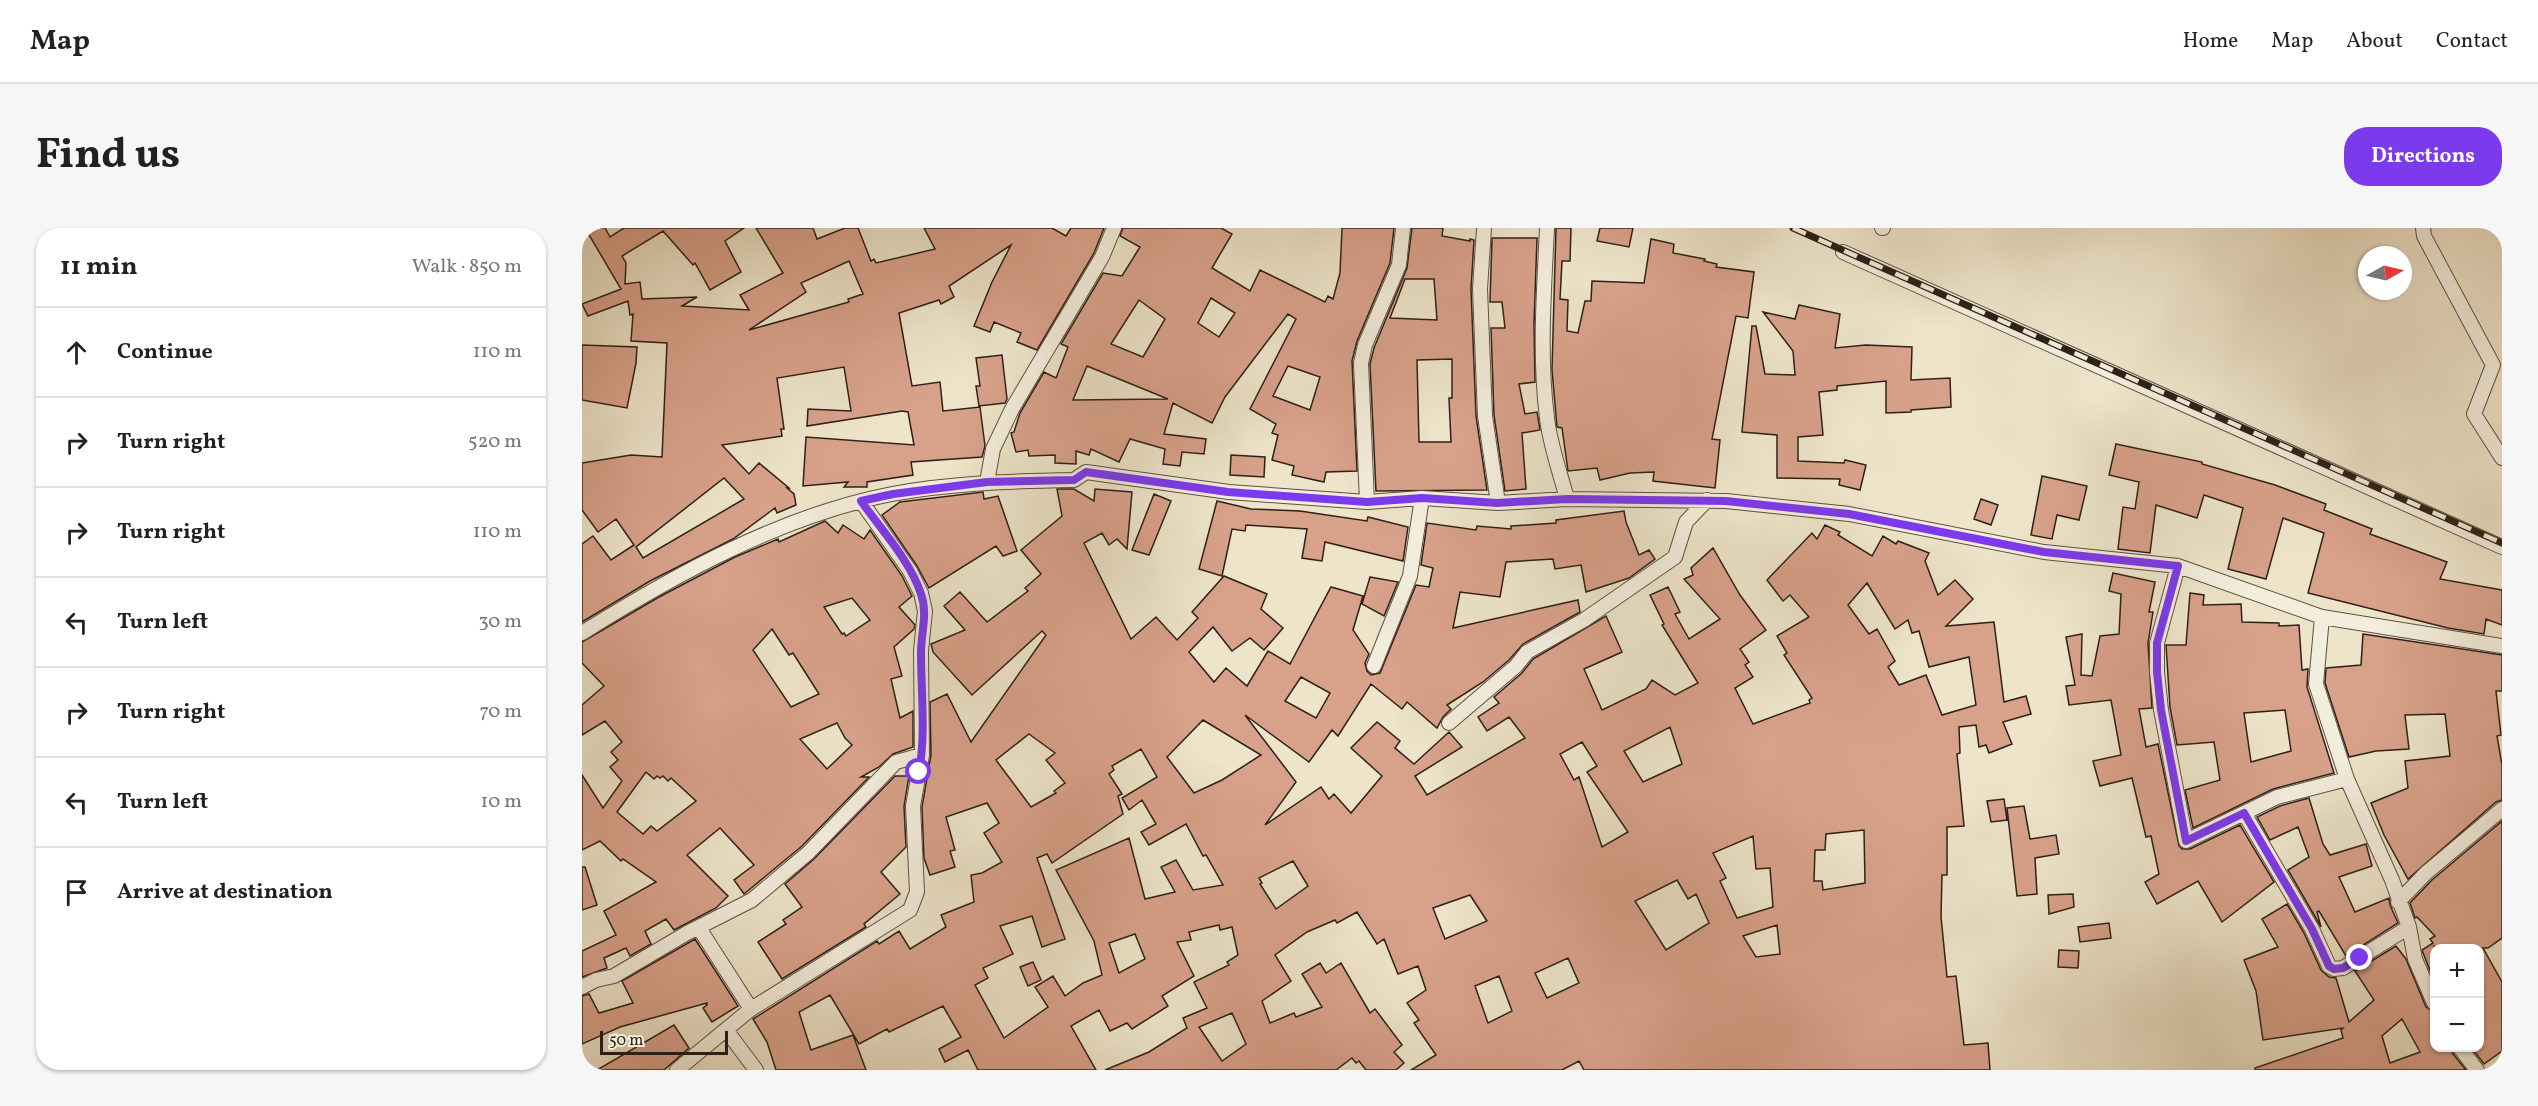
<!DOCTYPE html>
<meta charset="utf-8">
<style>
body{margin:0;font-family:Vollkorn,serif;background:#f6f6f6;color:#202124}
.controls{position:absolute;right:18px;bottom:18px;display:grid;overflow:hidden;border-radius:12px;box-shadow:0 2px 4px #0004}
.controls button{width:54px;height:54px;display:grid;place-items:center;padding:0;border:0;border-bottom:2px solid #e0e0e0;background:#fff;color:#202124;font:30px sans-serif}
.compass{position:absolute;left:1776px;top:18px;width:54px;height:54px;border-radius:50%;background:#fff;box-shadow:0 2px 4px #0004;rotate:82deg}
.scale{position:absolute;left:18px;bottom:15px;width:128px;box-sizing:border-box;padding-left:6px;border:3px solid #2e2018;border-top:0;font-size:16px;line-height:21px;white-space:nowrap;color:#2e2018;-webkit-text-stroke:4px #f3eddc;paint-order:stroke}
.stop{position:absolute;width:18px;height:18px;margin:-14px;border:4px solid #7c3aed;border-radius:50%;background:#fff}
.stop.end{background:#7c3aed;border-color:#fff;box-shadow:0 2px 6px #0008}
.list{margin:0;padding:0;list-style:none}
h2{display:flex;justify-content:space-between;align-items:center;height:78px;margin:0;padding:0 24px;font-size:26px}
h2 small{font-size:20px;font-weight:400;color:#757577}
.list li{display:grid;grid-template-columns:39px 1fr auto;gap:18px;align-items:center;box-sizing:border-box;height:90px;padding:0 24px;border-top:2px solid #e0e0e0}
.list b{display:block;font-size:22px;white-space:nowrap}
.list em{font-size:20px;font-style:normal;color:#757577}
.icon{flex:none;width:33px;height:33px;fill:none;stroke:currentColor;stroke-width:2;stroke-linecap:round;stroke-linejoin:round}
.map{position:relative;flex:none;width:1920px;height:842px;overflow:hidden;border-radius:24px}
header{display:flex;align-items:center;gap:36px;box-sizing:border-box;height:84px;padding:0 30px;background:#fff;border-bottom:2px solid #e0e0e0}
header strong{font-size:28px}
nav{display:flex;gap:33px;margin-inline-start:auto;font-size:21px}
.intro{display:flex;align-items:center;justify-content:space-between;box-sizing:border-box;height:144px;padding:0 36px}
h1{margin:0;font-size:42px}
.button{padding:15px 27px;border-radius:24px;background:#7c3aed;color:#fff;font-size:21px;font-weight:700}
main{display:flex;gap:36px;padding:0 36px}
aside{flex:1;background:#fff;border-radius:24px;box-shadow:0 2px 4px #0004}
.map>svg:first-child{display:block}
</style>
<header>
<strong>Map</strong>
<nav><a>Home</a><a>Map</a><a>About</a><a>Contact</a></nav>
</header>
<div class="intro"><h1>Find us</h1><a class="button">Directions</a></div>
<main>
<aside>
<h2>11 min<small>Walk · 850 m</small></h2>
<ul class="list">
<li><svg class="icon" aria-label="ahead" viewBox="0 0 24 24"><path d="M12 20V5M6 11l6-6 6 6"/></svg><div><b>Continue</b></div><em>110 m</em></li>
<li><svg class="icon" aria-label="right" viewBox="0 0 24 24"><path d="M7 20v-9h11M14 6l5 5-5 5"/></svg><div><b>Turn right</b></div><em>520 m</em></li>
<li><svg class="icon" aria-label="right" viewBox="0 0 24 24"><path d="M7 20v-9h11M14 6l5 5-5 5"/></svg><div><b>Turn right</b></div><em>110 m</em></li>
<li><svg class="icon" aria-label="left" viewBox="0 0 24 24"><path d="M17 20v-9H6M10 6l-5 5 5 5"/></svg><div><b>Turn left</b></div><em>30 m</em></li>
<li><svg class="icon" aria-label="right" viewBox="0 0 24 24"><path d="M7 20v-9h11M14 6l5 5-5 5"/></svg><div><b>Turn right</b></div><em>70 m</em></li>
<li><svg class="icon" aria-label="left" viewBox="0 0 24 24"><path d="M17 20v-9H6M10 6l-5 5 5 5"/></svg><div><b>Turn left</b></div><em>10 m</em></li>
<li><svg class="icon" aria-label="arrive" viewBox="0 0 24 24"><path d="M6 21V4h12l-3 4 3 4H6"/></svg><div><b>Arrive at destination</b></div></li>
</ul>
</aside>
<div class="map">
<svg width="1920" height="842" viewBox="0 0 1920 842">
<rect width="100%" height="100%" fill="#ede4c9"/>
<filter id="stains"><feTurbulence type="fractalNoise" baseFrequency=".00333" numOctaves="4"/><feColorMatrix values="0 0 0 0 .2 0 0 0 0 .09 0 0 0 0 .02 0 0 0 .5 -.17"/></filter>
<radialGradient id="worn" r=".72"><stop offset=".6" stop-color="#630" stop-opacity="0"/><stop offset="1" stop-color="#630" stop-opacity=".3"/></radialGradient>
<path fill="#d8a18a" stroke="#2e2018" stroke-width="1.5" fill-rule="evenodd" d="M3,0H23L28,9L42,0H162L143,13L159,44L128,62L113,35L111,37L81,3L40,28L44,35L43,56L58,54L60,71L115,69L100,78L167,82L158,67L201,45L174,0H231L235,11L263,0H276L289,33L292,31L294,35L353,21L342,0H470L484,8L489,0H522L512,25L455,122L435,114L439,105L412,94L408,104L392,98L410,54L429,17L367,58L372,69L359,76L357,72L317,85L330,158L358,154L361,183L398,179L403,218L400,229L329,234L331,247L285,254V259H262L266,254L221,258L224,209L332,217L326,184L320,183L225,198L226,181L269,183L262,139L195,150L202,201H199L200,208L140,217L167,246L177,235L207,260H205L212,266L214,277L195,285L193,280L151,311L68,353L0,394V316L11,308L29,332L52,317L34,291L16,304L0,282V235L49,227L80,229L85,115L49,113L51,86L48,87L46,73L6,88L0,76L39,61ZM267,33L281,66L266,71L267,74L167,102L224,64L219,55ZM142,250L162,271L61,330L54,319Z
M541,0H639L650,6L630,40L668,63L678,42L743,74L746,68L751,71L758,45L760,0H812L808,35L775,113L770,133L775,243L744,244L742,254L710,247L712,238L690,232L696,207L690,205L694,196L668,181L714,91L706,86L643,169L630,195L591,175L582,206L624,211L622,226L600,224L598,238L581,236L583,221L548,211L537,234L509,221L507,227L494,223V236L473,235V227L447,228L446,222L434,224L429,205L432,204L438,185L462,144L474,150L486,119L479,116L521,45L540,48L558,19L538,8ZM629,70L653,85L637,109L616,95ZM557,72L583,91L561,129L529,116ZM505,138L586,171L491,172ZM706,138L738,149L728,182L691,168Z
M830,0H861L860,8L888,13V11L892,12L889,61L894,188L905,262L794,263L788,136L792,120L825,40ZM823,51H852L855,92L808,90ZM870,131V170H867L869,214H837L835,132Z
M974,0H989L988,33H980L978,71L986,72L985,103L996,105L1003,73H1009L1010,53L1062,55L1069,11L1092,16L1091,25L1123,31L1122,33L1135,36L1134,39L1172,44L1166,90L1154,88L1130,211L1138,212L1133,260L1071,253L1072,244L1048,245L1018,252L1015,240L986,243L980,200L975,199L970,142Z
M1018,0H1051L1047,19L1015,13Z
M910,10H955L952,95L953,154L937,156L943,186L955,184L958,202L940,205L944,261L923,263L912,187L909,100H923L920,74H908Z
M1217,77L1258,86L1253,120L1284,117L1330,119L1329,152L1368,150L1369,179L1329,182V184L1304,185V153L1255,158V162L1237,164L1241,207L1216,209V233L1262,235L1263,232L1284,237L1278,262L1257,257L1258,251L1195,250V207L1160,204L1170,98H1174L1183,146L1213,147L1211,123L1181,84L1213,91Z
M0,117L55,119L54,135L45,180L0,172Z
M420,127L425,171L423,175L397,178L394,158H398L394,130Z
M1534,216L1620,234V236L1693,257L1744,276L1742,282L1790,301L1788,306L1865,334L1858,351L1920,362V397L1904,391L1902,406L1866,400L1726,365L1742,305L1701,290L1684,351L1646,341L1661,280L1622,267L1615,290L1574,277L1568,325L1536,321L1541,279L1553,281L1557,254L1527,247Z
M649,227L683,229L682,249L648,247Z
M1460,248L1505,258L1497,292L1475,287L1470,311L1449,307Z
M475,261H492L512,273L513,261L550,264L545,321L535,311L527,317L520,305L502,315L549,411L574,389L595,412L616,390L610,384L642,348L685,366L679,381L701,400L682,422L668,410L650,423L631,399L607,424L632,454L644,440L665,458L686,423L708,436L749,359L781,368L771,402L787,426L783,435L785,443L789,447L798,445L834,357L847,359L851,340L839,337L845,295L894,302L895,298L929,301V298L974,295V292L1042,283L1044,294L1057,327L1067,322L1073,331L1047,350L1004,364L999,337L973,341L971,331L924,334L918,369L878,364L871,400L996,372L998,384L941,416L927,432L901,454L865,477L869,481L861,489L855,500L825,474L820,481L789,456L756,508L750,502L727,534L663,487L714,554L683,597L739,559L747,571L752,566L769,585L800,548L769,520L795,494L818,513L813,520L832,536L867,504L880,519L833,548L845,567L943,510L927,489L905,503L896,489L917,475L912,469L940,445L951,431L1024,388L1040,424L1002,441L1020,482L1064,461L1070,452L1093,467L1116,455L1080,397L1082,396L1068,367L1086,359L1098,384L1093,386L1107,411L1138,391L1102,351L1111,347L1109,340L1131,320L1158,367L1184,402L1158,421L1167,434L1163,437L1171,449L1153,460L1171,496L1228,475L1227,472L1230,470L1202,427L1205,425L1195,408L1227,389L1208,367L1201,373L1185,352L1230,305L1235,311L1243,297L1258,304L1256,307L1290,328L1301,308L1314,316L1316,313L1347,325L1343,333L1356,367L1373,352L1391,371L1364,398L1412,394L1422,474L1444,468L1449,486L1421,494L1430,516L1407,525L1404,517L1397,519L1394,497L1377,499L1378,525L1375,526L1382,598L1365,599V647H1360L1359,689L1365,749L1374,748L1382,817L1406,815L1408,842H1002L997,833L980,842H829L854,827L832,795L837,792L825,775L844,762L836,738L816,746L802,711L795,716L775,684L755,695L753,692L725,704L693,727L709,753L680,773L688,795L712,785L714,789L740,779L720,746L738,735L744,745L759,735L788,785L793,781L820,817L812,824L822,835L814,842H784L777,833L774,835L770,830L754,842H523L567,824L605,800L601,790L625,780L612,754L647,737L645,734L656,727L650,699L638,702L637,697L607,704L609,712L595,714L612,748L580,768L586,778L550,801L545,795L528,803L517,782L489,798L514,842H396L386,822L363,834L357,821L379,809L361,778L307,804L305,801L277,816L248,767L217,784L229,822L271,807L284,842H194L185,814L171,791L295,713L297,716L317,703L328,721L364,699L359,687L392,674L389,647L400,645L420,634L402,605L417,595L405,575L364,589L373,622L368,623L373,639L348,647L342,630L340,579L349,527L348,474L365,466L389,514L464,407L460,403L390,467L351,424L349,416L383,402L362,378L378,364L405,394L446,363L443,360L459,346L439,322L480,288ZM1285,355L1313,401L1326,392L1330,405L1337,403L1347,439L1387,429L1394,477L1360,487L1344,447L1317,457L1306,439L1313,433L1295,401L1287,406L1266,377ZM719,449L748,465L734,490L703,473ZM621,492L679,527L640,552L612,565L585,529ZM1088,499L1100,536L1061,554L1042,523ZM447,506L473,525L464,532L483,555L472,563L474,565L449,579L414,532ZM1000,514L1015,538L1005,544L1046,604L1020,619L997,549L992,552L978,526ZM559,521L575,549L540,570L547,582L560,572L574,596L559,604L567,617L604,596L621,628L624,627L641,657L611,662L594,632L579,639L593,664L563,671L547,610L474,642L512,713L520,747L501,755L483,768L471,748L453,759L466,779L422,810L393,757L406,750L401,740L431,726L418,698L450,688L460,719L483,711L455,630L465,626L470,635L541,586L536,568L540,566L527,546L532,542L530,538ZM1282,602L1283,655L1241,662L1240,653H1232L1233,622H1243L1244,606ZM1171,608L1174,641L1188,640L1191,679L1155,690L1138,653L1144,650L1131,625ZM711,633L726,658L694,681L678,656L680,655L677,650ZM1095,652L1106,671L1114,666L1127,695L1084,722L1053,673ZM888,667L905,693L863,711L851,680ZM1195,697L1198,726L1174,729L1161,708ZM553,706L563,731L537,745L527,715ZM986,730L997,755L965,770L953,745ZM917,748L930,783L906,795L893,758ZM650,785L664,816L640,833L617,799Z
M401,264L402,271L416,268L435,323L421,328L414,318L347,360L335,338L300,287L318,274Z
M572,266L589,273L567,327L550,322Z
M1399,271L1416,277L1409,297L1392,291Z
M635,273L669,281L718,283L785,293L786,289L826,299L821,333L743,314L740,333L720,330L725,301L664,297L663,303L650,301L640,348L617,341Z
M243,293L256,305L261,297L282,311L288,302L320,348L330,368L317,379L333,397L332,401L312,419L320,448L309,451L318,490L331,483V519L311,526L297,539L279,549H287L220,618L162,666L152,652L172,637L138,600L105,627L146,668L134,680L92,702L84,691L63,703L69,716L48,728L44,720L22,730L25,740L0,749V723L34,707L22,683L74,654L41,631L39,633L18,613L0,622V547L21,580L40,553L28,539L36,532L29,524L40,514L23,493L0,507V477L22,458L0,435V414L77,369L153,329L196,311L197,314ZM270,370L288,392L264,408L262,405L260,406L242,379ZM190,401L207,427L211,425L237,466L209,479L171,422ZM255,495L263,510L270,517L245,541L218,511ZM64,544L72,551L75,548L78,550L81,548L86,553L89,550L114,573L75,603L69,598L61,606L35,584Z
M1531,345L1573,354L1567,384H1571L1566,415L1570,480L1557,481L1564,519L1576,516L1597,618L1600,621H1608L1658,597L1692,654L1640,694L1616,653L1575,676L1563,654L1577,646L1569,608L1564,609L1550,550L1518,558L1511,533L1539,527L1529,472L1487,477L1484,458L1493,457L1484,409L1500,406L1499,447L1510,448L1518,408L1537,406L1539,366L1527,363Z
M788,349L816,354L802,388L780,376Z
M1608,365L1622,367L1621,377L1659,376L1660,394L1697,395V398L1717,397L1720,442L1726,441L1725,459L1752,545L1691,561L1611,600L1603,562L1638,552L1632,514L1595,517L1588,479L1584,417H1604ZM1703,482L1709,523L1669,534L1662,485Z
M1781,406L1920,427V463H1914L1919,507L1915,508L1920,537V572L1914,574L1826,651L1802,607L1789,575L1826,560L1823,533L1868,528L1863,486L1823,487L1827,521L1794,523L1767,529L1743,455L1744,440L1779,437Z
M313,548H327L322,578L324,619L299,644L318,666L282,696L284,699L200,751L176,714L204,696L201,692L220,679L203,656L232,631Z
M1727,570L1741,616L1748,627L1784,616L1790,638L1757,649L1773,684L1807,670L1808,677L1816,695L1764,728L1737,683L1735,684L1739,699L1706,642L1727,629L1716,599L1688,612L1675,589L1698,578Z
M1422,571L1425,592L1409,594L1405,573Z
M1442,578L1448,611L1474,607L1477,626L1453,630L1455,666L1435,668L1425,580Z
M1920,593V710L1906,720H1901L1920,754V823L1902,836L1889,819H1898V720H1854L1852,718V753L1840,722L1851,715L1848,711L1853,708L1835,689L1833,690L1828,675L1850,652Z
M0,639H3L15,677L0,682Z
M1491,666L1492,679L1467,686L1466,667Z
M1705,676L1722,705L1739,742L1747,749L1754,750L1767,794L1792,772L1773,743L1814,718L1824,731L1844,779L1852,784V819H1869L1871,826L1884,842H1673V840L1761,810L1759,802L1761,800L1681,812L1674,763L1662,732L1696,719L1680,691ZM1820,791L1838,824L1808,835L1800,808Z
M1527,695L1529,710L1498,714L1496,699Z
M113,711L156,778L130,794L121,780L125,777V775L38,799L0,816V768L7,766L17,785L51,775L40,753Z
M1477,722L1497,723L1496,740L1476,739Z
M451,734L459,752L446,758L438,739Z
M92,797L107,820L82,842H15Z"/>
<g fill="none" stroke-linecap="round" stroke-linejoin="round">
<defs>
<path id="street" d="M902,0L898,61L903,188L916,275
M965,0C962,63 957,127 965,190C968,217 978,244 985,271
M1300,0H1301
M1841,0L1842,8L1911,137L1892,186L1920,230
M1261,24L1920,319
M405,254L411,221L430,181L520,29L532,0
M785,274L779,135L783,117L817,37L821,0
M1596,338L1575,415V444L1579,482L1604,613L1695,569L1765,551
M1740,389L1734,456L1765,551L1810,652L1827,699L1833,731L1852,775
M0,405C94,346 201,287 310,266C371,255 431,253 492,252L504,244L647,264L785,274L840,270L916,275L985,271L1144,273L1267,286L1462,324L1596,338L1740,389L1920,418
M792,438L828,348L840,270
M867,495L934,438L945,424L1002,392L1093,329L1104,294L1125,272
M1662,585L1730,701L1747,738L1752,741L1761,740L1827,699
M1816,674L1844,645L1920,581
M117,700L169,781
M0,759L14,752L32,748L105,705L170,672L226,625L314,534L340,527
M144,802L174,842
M1878,820L1895,842
M95,842L169,781L328,682L335,664L331,578L340,527L339,423L343,383L339,365L328,343L279,273"/>
</defs>
<use href="#street" stroke="#5e5144" stroke-width="16"/>
<use href="#street" stroke="#f3eddc" stroke-width="14"/>
<defs>
<path id="rail" d="M1211,0L1920,315"/>
</defs>
<use href="#rail" stroke="#2e2018" stroke-width="7"/>
<use href="#rail" stroke="#f3eddc" stroke-width="4.5" stroke-dasharray="14" stroke-linecap="butt"/>
</g>
<g fill="none" stroke-linecap="round" stroke-linejoin="round">
<path stroke="#7c3aed" stroke-width="8" d="M337,544C344,505 339,464 339,425C339,404 346,386 339,366C329,334 298,300 279,273L311,266L405,254L492,252L504,244L646,264L785,274L840,270L915,275L985,271L1144,273L1267,286L1462,324L1596,338L1575,415V444L1579,482L1604,613L1662,585L1730,701L1747,738L1752,741L1761,740L1778,730"/>
</g>
<rect width="100%" height="100%" filter="url(#stains)"/>
<rect width="100%" height="100%" fill="url(#worn)"/>
</svg>
<div class="controls">
<button>+</button>
<button>−</button>
</div>
<svg class="compass" viewBox="-18 -18 36 36"><path d="M0-13l5 13h-10z" fill="#e53935"/><path d="M0 13l5-13h-10z" fill="#757577"/></svg>
<div class="scale">50 m</div>
<div class="stop" style="left:337px;top:544px"></div>
<div class="stop end" style="left:1778px;top:730px"></div>
</div>
</main>
